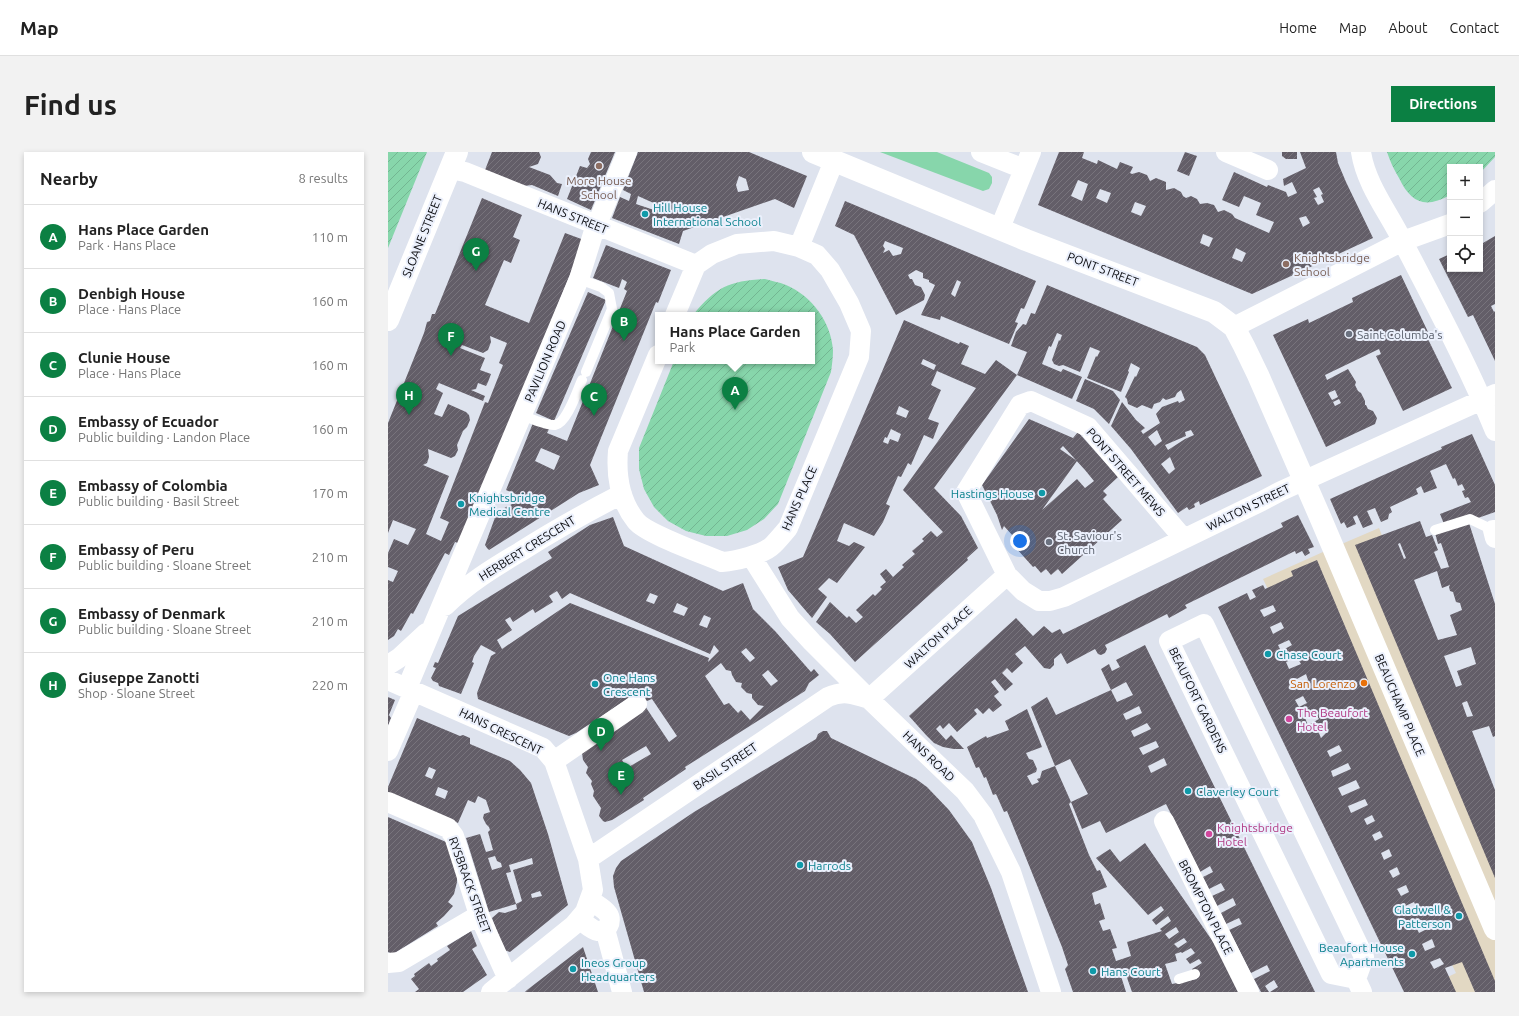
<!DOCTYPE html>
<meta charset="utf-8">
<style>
body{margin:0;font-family:Ubuntu,sans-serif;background:#f2f2f2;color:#222}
.controls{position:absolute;right:12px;top:12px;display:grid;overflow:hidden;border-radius:0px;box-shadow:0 2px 6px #0003}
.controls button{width:36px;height:36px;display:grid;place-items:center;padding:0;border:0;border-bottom:1px solid #e0e0e0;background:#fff;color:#222;font:20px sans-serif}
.you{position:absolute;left:632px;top:389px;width:14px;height:14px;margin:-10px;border:3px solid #fff;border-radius:50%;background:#1a73e8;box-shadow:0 0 0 6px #1a73e833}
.badge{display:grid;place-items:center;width:26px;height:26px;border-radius:50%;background:#0b8043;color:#fff;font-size:13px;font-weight:700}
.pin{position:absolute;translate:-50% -33px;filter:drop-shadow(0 1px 2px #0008)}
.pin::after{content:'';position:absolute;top:21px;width:14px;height:12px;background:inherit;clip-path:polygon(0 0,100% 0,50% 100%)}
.popup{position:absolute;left:267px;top:160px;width:160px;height:52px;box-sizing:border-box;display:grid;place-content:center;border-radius:0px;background:#fff;filter:drop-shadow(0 1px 3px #0005);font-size:13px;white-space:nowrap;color:#767676}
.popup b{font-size:15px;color:#222}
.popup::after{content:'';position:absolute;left:50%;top:100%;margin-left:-8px;border:8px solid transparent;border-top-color:#fff}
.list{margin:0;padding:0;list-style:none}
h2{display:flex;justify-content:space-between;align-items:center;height:52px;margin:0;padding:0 16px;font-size:17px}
h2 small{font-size:13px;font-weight:400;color:#767676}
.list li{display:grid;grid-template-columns:26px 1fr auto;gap:12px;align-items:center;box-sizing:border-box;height:64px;padding:0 16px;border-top:1px solid #e0e0e0}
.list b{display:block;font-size:15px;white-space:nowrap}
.list p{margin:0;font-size:13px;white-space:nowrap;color:#767676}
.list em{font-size:13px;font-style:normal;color:#767676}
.icon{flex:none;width:22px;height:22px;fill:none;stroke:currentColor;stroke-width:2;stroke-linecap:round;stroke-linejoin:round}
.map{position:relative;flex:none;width:1107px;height:840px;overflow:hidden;border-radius:0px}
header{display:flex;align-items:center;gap:24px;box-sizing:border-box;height:56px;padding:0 20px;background:#fff;border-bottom:1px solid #e0e0e0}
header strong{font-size:19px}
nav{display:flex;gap:22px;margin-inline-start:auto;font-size:14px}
.intro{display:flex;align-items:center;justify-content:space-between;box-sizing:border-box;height:96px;padding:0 24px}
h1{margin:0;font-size:28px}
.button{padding:10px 18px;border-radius:0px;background:#0b8043;color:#fff;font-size:14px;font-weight:700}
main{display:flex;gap:24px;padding:0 24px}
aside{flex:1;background:#fff;border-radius:0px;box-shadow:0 2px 6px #0003}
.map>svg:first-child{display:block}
</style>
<header>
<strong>Map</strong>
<nav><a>Home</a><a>Map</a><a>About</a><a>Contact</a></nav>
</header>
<div class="intro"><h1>Find us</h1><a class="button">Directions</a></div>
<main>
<aside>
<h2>Nearby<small>8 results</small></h2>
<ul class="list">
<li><span class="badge">A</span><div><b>Hans Place Garden</b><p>Park · Hans Place</p></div><em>110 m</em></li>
<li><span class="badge">B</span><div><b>Denbigh House</b><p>Place · Hans Place</p></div><em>160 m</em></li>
<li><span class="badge">C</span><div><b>Clunie House</b><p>Place · Hans Place</p></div><em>160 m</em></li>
<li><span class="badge">D</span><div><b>Embassy of Ecuador</b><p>Public building · Landon Place</p></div><em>160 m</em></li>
<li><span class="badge">E</span><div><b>Embassy of Colombia</b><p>Public building · Basil Street</p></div><em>170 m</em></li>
<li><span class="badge">F</span><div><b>Embassy of Peru</b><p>Public building · Sloane Street</p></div><em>210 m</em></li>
<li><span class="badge">G</span><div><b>Embassy of Denmark</b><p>Public building · Sloane Street</p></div><em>210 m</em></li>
<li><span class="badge">H</span><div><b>Giuseppe Zanotti</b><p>Shop · Sloane Street</p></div><em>220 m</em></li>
</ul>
</aside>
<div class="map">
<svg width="1107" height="840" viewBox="0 0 1107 840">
<defs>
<pattern id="garden-furrows" width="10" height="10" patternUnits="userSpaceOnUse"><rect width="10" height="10" fill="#87d6ab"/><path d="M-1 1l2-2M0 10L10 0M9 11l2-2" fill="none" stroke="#73b692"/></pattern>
<pattern id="building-hatch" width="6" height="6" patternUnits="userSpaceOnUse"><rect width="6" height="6" fill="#635e68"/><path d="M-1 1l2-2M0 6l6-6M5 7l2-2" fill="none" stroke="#78747c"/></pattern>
</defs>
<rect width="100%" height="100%" fill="#dee3ee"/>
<path fill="#e2d8c3" d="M991,376L1107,665V840H1044L1041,834L1068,821L875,427L935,400Z"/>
<path fill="#87d6ab" d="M492,0H549L601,21L604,25V31L601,37L595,39Z"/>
<path fill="url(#garden-furrows)" d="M0,0H39L0,96Z
M999,0H1107V5L1092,21V15H1062V43C1037,57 1023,51 1011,26C1006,18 1002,9 999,0Z
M377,127C383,129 391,130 398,133C424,144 443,170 445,198C445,205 444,213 443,220L390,352L376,367L359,378L339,384H318L298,379L280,369L266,355L256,337L251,317V296L286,209H424V163H305C328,135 341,129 377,127Z"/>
<path fill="url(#building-hatch)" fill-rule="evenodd" d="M104,0H151L153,5L150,12L141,15L162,23L169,31L174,32L170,44L144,33L136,34L97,18Z
M203,0H227L203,58L179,47L192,14L199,16L202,12L200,7Z
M250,0H361L419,24L406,56L387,47L295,79L291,92L224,66L232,45L241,49L243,42L235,38ZM351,24L358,27L361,38L350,40L348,33ZM250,44L270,53L272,57L266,58L248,52Z
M671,0H696L694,6L709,12L710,8L729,17L732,10L745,15L742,21L744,22L751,20L759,23L762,29L768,26L778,30V38L786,36L793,40L795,44L798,46L803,44L809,47L812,52L819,51L826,53L830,60L836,58L844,62L847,66L881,81L886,70L868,63L873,51L856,44L851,55L834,48L846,20L879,35L880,33L898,40L900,45L909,41L904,30L896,34L895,27L918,16L912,0H948L950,11L958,30L985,86L864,142L650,53ZM690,28L700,32L694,49L683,44ZM931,35L935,42L933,43L936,50L930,53L926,46L929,45L925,38ZM712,37L723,41L719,51L708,46ZM747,50L758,54L753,64L743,60ZM918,64L922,71L915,75L911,66ZM815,82L825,86L821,95L812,91ZM848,96L858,101L854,110L844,106Z
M797,0L809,4L801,24L789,19Z
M894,0H909V7H898L894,4Z
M94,46L134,63L125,85L132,88L123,111L116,108L97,153L102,155L141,171L177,81L196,88L73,392L67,390L61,403L57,401L25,462L23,461L13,479L10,477L6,484L0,488V428L5,430L10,419L0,415V401L6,387L20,393L28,377L5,368L0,381V271L36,181L39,170L42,169L44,162H47ZM102,184L119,191L111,211L115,213L100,251L97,250L52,366L61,370L53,389L38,382L61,324L35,313L39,311L41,305L40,297L63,306L67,304L70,298L69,293L75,279L79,275L82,268L81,263L78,260L60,252L54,265L46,262L55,241L48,237L51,231L95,249L97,244L83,238L88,237L90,231L98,234L100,230L103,222L92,218L97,206L72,196L74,193L95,201L100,198L103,190Z
M457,49L648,129L636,157L633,156L627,170L630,171L621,192L553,164L552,168L533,163L547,133L541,130V128L535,126V121L528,118L520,123L522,127H524L527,133L533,135L537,143L536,148L508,163L466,83L447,74ZM497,89L515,96L513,102L505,104L501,98L495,101L497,97L495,94ZM569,128L573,130L567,145L563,142Z
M1107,84V152L1103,154L1106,160L1107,159V209L1085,163L1080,165L1051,107L1062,102V117H1092V86L1095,91Z
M218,93L283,118L270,151L268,150L202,313L211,333L191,341L101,398L99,396L97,393L109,360L124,352L122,348L130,343L118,338L145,271L161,277L159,281L179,289L239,139L236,137L239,130L234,127L231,136L205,126ZM153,296L172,304L166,318L147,309Z
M1013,123L1040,180L1037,181L1064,236L1015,259L988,204L993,202L991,197L937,223L939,228L960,217L968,230L967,233L970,239L973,241L977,249V253H978L980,257L985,259L989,266L987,272L938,295L885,183L920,167L921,171L965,150L964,146ZM947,238L950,245L944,248L940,241ZM951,247L953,251L947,254L945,250Z
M659,133L809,195L817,203L874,324L812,353L811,349L806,352L807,355L801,358L799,355L790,361L743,297L723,274L734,250L748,268L757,276L753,279L755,282L772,271L768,262L774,255L790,249L791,251L797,248L793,238L789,241L787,245L778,248L775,246L772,250L766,252L764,257L754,253L749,256L740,252L739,247L737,245L747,224L748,225L752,216L743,211L740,219L741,220L733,240L699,226L708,204L709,205L712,199L702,195L692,220L675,213L671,214L666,212L664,208L671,188L672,189L674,183L669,181L663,195L661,194L654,212L673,220L675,217L694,225L684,247L629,223L639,200L623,194L628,180L635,172L638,173L643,161L647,162ZM769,278L774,289L767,294L760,285ZM803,278L806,283L797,287L780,298L777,293L798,284L797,280ZM782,305L787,317L781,322L773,312Z
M200,140L218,148L166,269L148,261Z
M516,168L571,192L572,190L581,194L573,212L597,222L608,208L629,223L546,336L573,364L590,396L579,406L580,408L467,510L442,482L428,470L442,450L459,466L461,464L468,471L475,465L468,458L485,442L487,444L494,437L492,435L498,430L492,422L498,417L505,425L516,415L514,413L527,402L524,399L536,389L534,387L543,379L549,385L555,380L515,338L588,236L549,219L543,233L553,238L540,267L551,271L545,287L536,283L523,313L520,311L513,325L510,324L498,352L502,354L495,370L486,384L456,371L449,389L461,394L466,390L477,395L449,431L441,426L430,437L439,445L424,466L400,438L390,415L415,405ZM535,207L548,213L546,218L533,212ZM511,254L521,259L518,266L508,262ZM503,277L513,282L510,290L502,287L500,292L495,290L497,285L499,286Z
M697,227L725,239L732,248L721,272L706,257L688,249Z
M641,267L685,286L690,280L730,325L715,339L719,343L715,347L734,368L674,422L670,417L663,423L658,417L653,421L647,414L645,415L628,396L630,394L623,386L625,384L616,374L614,378L609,363L594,333ZM675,294L697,318L706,329L697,336L689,327L654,358L689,309L672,297Z
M1084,282L1107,333V360L1090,366L1056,372L1052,362L1083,350L1080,345L1077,346L1074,339L1077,338L1074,332L1070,334L1067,326L1065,327L1058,312L1042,319L1049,336L1036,341L1033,334L1028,337L1030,342L1002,355L1004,360L1001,362L1000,367L993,370L987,356L979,359L985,372L975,376L969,363L965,365L968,372L959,376L956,370L953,372L942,347L1054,297L1053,295Z
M910,363L926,395L920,397L922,401L917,404L914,399L908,402L907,399L797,453L799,456L781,466L779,462L717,493L719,497L717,501L713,503L710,502L707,497L679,512L673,501L666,507V513L662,517L656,516L637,494L627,502L635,511L624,521L619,516L614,521L625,532L617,539L607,527L603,530L611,540L606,544L614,553L605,560L601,556L595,562L589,556L586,558L589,562L569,580L561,571L555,577L552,573L548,577L558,588L563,583L576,597H566L555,595L546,591L538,583L521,564L628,466L645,484L656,474L664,481L672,477L675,482L895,375L893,371Z
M225,365L236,394L335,439L355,431L365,457L387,479L423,520L426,517L431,523L421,531L417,539L297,615L298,617L255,646L256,648L224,668L217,670L215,669L211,664L213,656L205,644L206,639L203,632L204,629L198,621L200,615L195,608L194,601L257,554L281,590L289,584L264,547L259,549L255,547L250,540L188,581L181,584L90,547L89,541L103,504L108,501L93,493L86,504L84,510L86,511L73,542L51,534L50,531L45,529L43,526L48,516L45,515L47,510L50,511L70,464L164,406L160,400L202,373ZM169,439L174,447L182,441L322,502L326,493L331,499L320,510L321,506L182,451L114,497L109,488L124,478L117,468L122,465L125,470L145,457L147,461L165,450L161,444ZM262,441L270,444L266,452L258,449ZM289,451L300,456L296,464L285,460ZM316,463L323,466L319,476L311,473ZM358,496L367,506L362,510L353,500ZM333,511L338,518L343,519L344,523L348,530L354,531L353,535L359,541L364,542V546L370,553L376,554L362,568L353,558L350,561L341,551L336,553L317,524ZM380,518L390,529L383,534L374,523ZM258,594L263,602L239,616L234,608Z
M1032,369L1038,385L1044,383L1050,398L1046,400L1053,417L1061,415L1053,391L1050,392L1047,381L1081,371L1107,452V584L1105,585L1101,574L1084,579L1107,638V726L967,393ZM1012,391L1018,406L1016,407L1010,392ZM1049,419L1054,436L1062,433L1061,435L1062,439L1065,440L1068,450L1072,451L1074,458L1062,463L1069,483L1050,488L1026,428ZM1083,495L1088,512L1069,519L1074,533L1068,535L1056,504ZM1079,549L1085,564L1079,565L1074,551Z
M929,408L1107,829V840H1087L1074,810L1057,816L1068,840H1016L830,455L859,441L862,448L868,445L864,438L875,433L877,437L905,424L903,419ZM885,453L888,459L876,465L872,458ZM893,470L896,476L885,482L882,475ZM901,488L904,493L893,499L890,493ZM909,505L913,512L901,517L898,510ZM918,522L920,528L909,533L907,528ZM915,544L919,551L911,555L907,548ZM927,561L931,567L920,573L917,566ZM936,576L938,581L933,586L930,579ZM951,593L954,599L942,605L939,599ZM960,611L963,617L945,625L943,619ZM968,628L972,636L954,644L950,636ZM977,647L980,653L963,661L960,654ZM984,663L987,669L979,673L976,667ZM992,679L995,685L987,689L984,683ZM1001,697L1004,704L996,708L993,701ZM1009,715L1012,722L1005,726L1001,719ZM1018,733L1021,740L1013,744L1009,737ZM1026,750L1029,756L1018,762L1015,755ZM1034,768L1039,777L1031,781L1026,771ZM1044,787L1047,795L1037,799L1034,792ZM1052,806L1056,812L1046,817L1042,810Z
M757,493L927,840H882L890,835L886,828L877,834L881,840H873L866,827L882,819L879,813L863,821L841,778L854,772L851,766L838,772L833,761L848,753L845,746L829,754L824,744L837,738L833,731L821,737L815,725L825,720L822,714L812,720L778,652L718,681L712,669L694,677L683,650L700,642L682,607L667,614L643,555L659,545L668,563L723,538L729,550L745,543L738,530L723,538L713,517L721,512L724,519L732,515L728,508ZM751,554L754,561L738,568L735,562ZM759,571L763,577L746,585L743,579ZM768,589L771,595L755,603L751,596ZM776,606L779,613L763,621L760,614Z
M0,545L7,548L1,563L3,566L0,574Z
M639,557L654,595L638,601L641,607L645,608L649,617L648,620L639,624L644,633L651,630L649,627L652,626L654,619L667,614L683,650L681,652L701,703L709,719L712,718L719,735L704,741L707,753L712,751L717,767L711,769L715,779L722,777L729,796L724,797L728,809L743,804L739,790L774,779L772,777L783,769L780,764L768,773L764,768L776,758L773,754L760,763L708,706L722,697L732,710L757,691L832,800L852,840H744L737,820L732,821L738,840H685L677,817L680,813L674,795L619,659L616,660L608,642L605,643L598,625L596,626L591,615L588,616L579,595L598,584L599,586L621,578L617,569ZM788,775L791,780L781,787L777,782ZM796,786L799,790L790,796L786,792ZM803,796L807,801L798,807L802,812L811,807L814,811L804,817L809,827L784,832L777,812L789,809L787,802L793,800L794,801Z
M29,566L72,584L75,583L82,586V592L122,609L132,618L143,631L160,682L180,753L122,800L116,798L104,766L111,760L117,761L129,757L128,752L134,749L125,718L145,712L144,706L121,713L123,720L118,721L128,752L101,760L78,686L92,682L98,700L105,698L100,680L102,678L101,675L98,672L95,666L96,662L102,660L98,648L90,644L87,651L80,648L70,671L0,641V635ZM41,615L48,618L44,627L37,624ZM50,635L60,639L57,647L47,643ZM107,704L109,709L113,711L114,715L104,718L100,706ZM152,739L154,744L144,746L143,742Z
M435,579H439L443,586L528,627L539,635L561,658L584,690L603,736L640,840H256L226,735L225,724L228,716L233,709L306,660L428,587L430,582Z
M0,665L58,690L69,719V730L66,742L60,750L65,754L56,764L48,771L50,774L5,802L0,800Z
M83,779L89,794L84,797L99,823L75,840H27L31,837L23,827L27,824L26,822L41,811L43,814L50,809L49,807L62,798L59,794Z
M195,795L210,840H137L139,838Z"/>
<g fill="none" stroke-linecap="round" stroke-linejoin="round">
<path stroke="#fff" stroke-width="10" d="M191,127L213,135L221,141L224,157L198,220
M134,263C141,266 160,274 167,273C179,271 189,239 194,228
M1047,378L1082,367L1105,378
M791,827L807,822"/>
<path stroke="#fff" stroke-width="20" d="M593,0L636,17
M838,0L880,18
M973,0C978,33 1001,61 1015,90C1047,152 1081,215 1107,279
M62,17L77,20L308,113
M1092,51L1107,38
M612,76L643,0
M411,95L446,9
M846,175L1015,89L1062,72
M270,203L230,299C228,323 232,349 248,369C258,382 316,402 334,410C347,409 375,403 385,393C390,388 395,382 400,376L471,205L473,179L461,151L442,118L429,103L411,95L386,89L349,92L324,102L308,113L287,163
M1107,378H1105L1107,386
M796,387L700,275L643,249L632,253L578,340L619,423L635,439L651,449H662L676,445L874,349L893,339L1107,242
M363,404L402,466L424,490L481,547L577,639L595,663L623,720L663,840
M57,454C79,432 105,416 132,400C165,379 199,360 234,342
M0,513L11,506L38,481
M0,528L155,596L166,609L200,707L205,738L197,760L186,773L103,840
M19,536L191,127L205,82L239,0
M481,547L619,423
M0,599L26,539
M166,609L249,552
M0,650L60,676L66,684L91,763L120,827
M776,669L861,840
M200,707L440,545C455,538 466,542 481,547
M191,767C197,771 203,778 210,779C219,781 225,769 220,762C216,756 207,752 202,748
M217,777L234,840
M0,811L11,810L91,763
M968,827L943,822L781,489L816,472L976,805L968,827L974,840"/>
<path stroke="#fff" stroke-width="22" d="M425,0L638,88L826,160L846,175L856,194L870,223L933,367L1107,777"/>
<path stroke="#fff" stroke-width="22" d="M0,168L69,0"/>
</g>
<g fill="#8d6e63" stroke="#ebf0fc" stroke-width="1.5">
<circle cx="211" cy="14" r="4"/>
<circle cx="898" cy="112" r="4"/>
</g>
<g fill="#0f9aa8" stroke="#ebf0fc" stroke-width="1.5">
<circle cx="257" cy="62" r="4"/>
<circle cx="654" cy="341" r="4"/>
<circle cx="73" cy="352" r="4"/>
<circle cx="880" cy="502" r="4"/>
<circle cx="207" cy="532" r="4"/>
<circle cx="800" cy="639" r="4"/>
<circle cx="412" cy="713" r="4"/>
<circle cx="1071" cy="764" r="4"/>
<circle cx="1024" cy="802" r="4"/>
<circle cx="185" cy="817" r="4"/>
<circle cx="705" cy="819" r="4"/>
</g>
<g fill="#6b7280" stroke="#ebf0fc" stroke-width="1.5">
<circle cx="961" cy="182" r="4"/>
<circle cx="661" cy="390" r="4"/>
</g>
<circle fill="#e8710a" stroke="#ebf0fc" stroke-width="1.5" cx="976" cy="531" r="4"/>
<g fill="#d1479c" stroke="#ebf0fc" stroke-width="1.5">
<circle cx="901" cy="567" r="4"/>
<circle cx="821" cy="682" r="4"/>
</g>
<g text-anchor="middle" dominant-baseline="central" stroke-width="4" stroke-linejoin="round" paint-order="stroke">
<g font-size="12" fill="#785e54" stroke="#ebf0fc">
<text x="211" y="28">More House<tspan x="211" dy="14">School</tspan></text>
<text x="906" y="105" text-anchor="start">Knightsbridge<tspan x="906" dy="14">School</tspan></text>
</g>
<g font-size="12" fill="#0d838f" stroke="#ebf0fc" text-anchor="start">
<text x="265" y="55">Hill House<tspan x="265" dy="14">International School</tspan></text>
<text x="646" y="341" text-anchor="end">Hastings House</text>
<text x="81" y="345">Knightsbridge<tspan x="81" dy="14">Medical Centre</tspan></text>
<text x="888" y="502">Chase Court</text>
<text x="215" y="525">One Hans<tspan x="215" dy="14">Crescent</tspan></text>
<text x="808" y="639">Claverley Court</text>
<text x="420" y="713">Harrods</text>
<text x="1063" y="757" text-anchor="end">Gladwell &amp;<tspan x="1063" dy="14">Patterson</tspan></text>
<text x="1016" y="795" text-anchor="end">Beaufort House<tspan x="1016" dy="14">Apartments</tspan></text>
<text x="193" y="810">Ineos Group<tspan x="193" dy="14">Headquarters</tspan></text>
<text x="713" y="819">Hans Court</text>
</g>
<g font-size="12" fill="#0b0c10" stroke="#ebf0fc">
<text transform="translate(185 64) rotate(22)">HANS STREET</text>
<text transform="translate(34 84) rotate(-68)">SLOANE STREET</text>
<text transform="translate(715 117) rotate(21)">PONT STREET</text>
<text transform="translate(157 209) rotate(-67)">PAVILION ROAD</text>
<text transform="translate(738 320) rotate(49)">PONT STREET MEWS</text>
<text transform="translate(411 346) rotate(-66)">HANS PLACE</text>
<text transform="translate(860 355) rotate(-26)">WALTON STREET</text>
<text transform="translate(139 396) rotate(-32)">HERBERT CRESCENT</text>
<text transform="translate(550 485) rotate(-42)">WALTON PLACE</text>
<text transform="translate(810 548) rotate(64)">BEAUFORT GARDENS</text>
<text transform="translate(1012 553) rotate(67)">BEAUCHAMP PLACE</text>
<text transform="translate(113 579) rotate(26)">HANS CRESCENT</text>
<text transform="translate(541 604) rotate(44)">HANS ROAD</text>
<text transform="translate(337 614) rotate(-34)">BASIL STREET</text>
<text transform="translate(82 733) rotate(70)">RYSBRACK STREET</text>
<text transform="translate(818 755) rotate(63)">BROMPTON PLACE</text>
</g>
<g font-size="12" fill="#5b616d" stroke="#ebf0fc" text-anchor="start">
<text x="969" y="182">Saint Columba's</text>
<text x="669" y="383">St. Saviour's<tspan x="669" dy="14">Church</tspan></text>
</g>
<g font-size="12" fill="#c56008" stroke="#ebf0fc" text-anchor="end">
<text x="968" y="531">San Lorenzo</text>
</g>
<g font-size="12" fill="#b23c85" stroke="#ebf0fc" text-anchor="start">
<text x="909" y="560">The Beaufort<tspan x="909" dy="14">Hotel</tspan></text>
<text x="829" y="675">Knightsbridge<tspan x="829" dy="14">Hotel</tspan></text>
</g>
</g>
</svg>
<div class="controls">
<button>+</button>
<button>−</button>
<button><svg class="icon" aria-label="locate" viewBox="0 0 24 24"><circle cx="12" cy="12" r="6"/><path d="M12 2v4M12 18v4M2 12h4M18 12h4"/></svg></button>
</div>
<div class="you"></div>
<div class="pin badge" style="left:347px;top:258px">A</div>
<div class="popup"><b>Hans Place Garden</b>Park</div>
<div class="pin badge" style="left:236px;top:189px">B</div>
<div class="pin badge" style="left:206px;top:264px">C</div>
<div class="pin badge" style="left:213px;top:599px">D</div>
<div class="pin badge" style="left:233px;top:643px">E</div>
<div class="pin badge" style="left:63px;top:204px">F</div>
<div class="pin badge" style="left:88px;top:119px">G</div>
<div class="pin badge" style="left:21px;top:263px">H</div>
</div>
</main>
